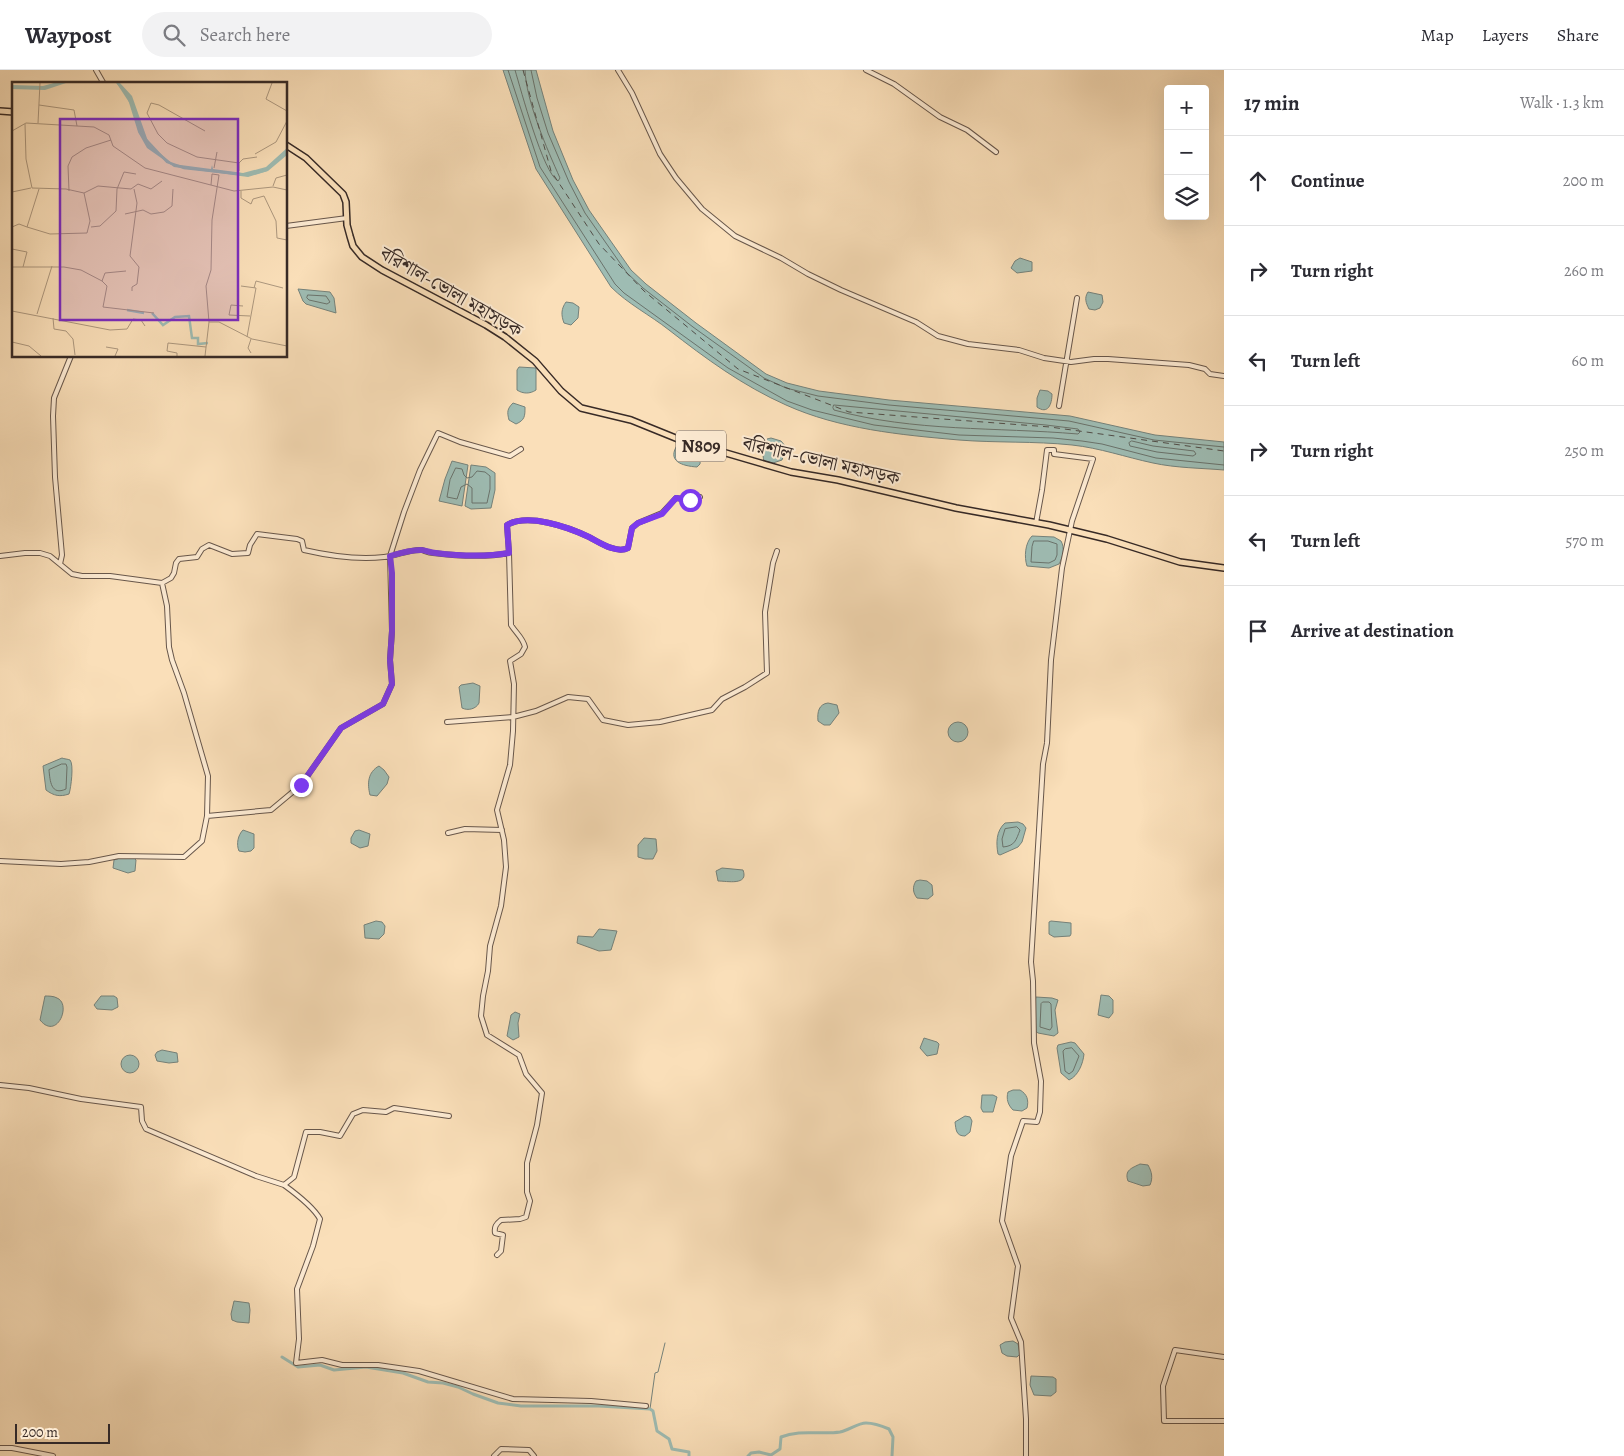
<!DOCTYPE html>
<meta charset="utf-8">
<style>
body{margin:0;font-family:Alegreya,"Noto Serif Bengali",serif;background:#f2f2f3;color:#2b2b33}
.controls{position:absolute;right:15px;top:15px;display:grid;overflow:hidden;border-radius:5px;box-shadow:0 5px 20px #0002}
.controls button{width:45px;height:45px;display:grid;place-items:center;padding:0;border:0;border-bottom:1px solid #e1e1e2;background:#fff;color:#2b2b33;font:25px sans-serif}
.scale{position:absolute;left:15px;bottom:12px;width:95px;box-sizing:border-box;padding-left:5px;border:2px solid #372a26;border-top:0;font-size:14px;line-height:18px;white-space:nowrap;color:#372a26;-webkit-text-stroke:4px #fcead2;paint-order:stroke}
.stop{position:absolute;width:15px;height:15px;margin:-11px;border:4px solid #7c3aed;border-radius:50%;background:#fff}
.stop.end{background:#7c3aed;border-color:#fff;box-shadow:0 1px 5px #0008}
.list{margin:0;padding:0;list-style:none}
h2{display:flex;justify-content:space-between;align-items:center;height:65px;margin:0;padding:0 20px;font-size:21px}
h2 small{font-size:16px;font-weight:400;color:#7c7c81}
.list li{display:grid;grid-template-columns:32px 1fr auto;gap:15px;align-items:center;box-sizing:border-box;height:90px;padding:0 20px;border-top:1px solid #e1e1e2}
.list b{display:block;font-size:19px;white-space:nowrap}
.list em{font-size:16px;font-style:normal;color:#7c7c81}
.icon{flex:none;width:28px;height:28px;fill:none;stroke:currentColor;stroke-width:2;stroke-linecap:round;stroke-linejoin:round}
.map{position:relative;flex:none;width:1224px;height:1386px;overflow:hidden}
header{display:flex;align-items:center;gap:30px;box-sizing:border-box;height:70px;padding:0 25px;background:#fff;border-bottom:1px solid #e1e1e2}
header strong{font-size:24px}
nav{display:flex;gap:28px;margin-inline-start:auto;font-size:18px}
.search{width:350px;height:45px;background:#f2f2f3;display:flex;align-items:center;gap:12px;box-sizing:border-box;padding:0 18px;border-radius:28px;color:#7c7c81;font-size:19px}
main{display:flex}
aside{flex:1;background:#fff}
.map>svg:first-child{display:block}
</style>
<header>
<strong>Waypost</strong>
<div class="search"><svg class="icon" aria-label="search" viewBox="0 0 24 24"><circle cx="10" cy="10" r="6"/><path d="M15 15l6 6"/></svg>Search here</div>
<nav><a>Map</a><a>Layers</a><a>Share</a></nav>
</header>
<main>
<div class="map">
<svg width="1224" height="1386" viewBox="0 0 1224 1386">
<rect width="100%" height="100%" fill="#fadfb9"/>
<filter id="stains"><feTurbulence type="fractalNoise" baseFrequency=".004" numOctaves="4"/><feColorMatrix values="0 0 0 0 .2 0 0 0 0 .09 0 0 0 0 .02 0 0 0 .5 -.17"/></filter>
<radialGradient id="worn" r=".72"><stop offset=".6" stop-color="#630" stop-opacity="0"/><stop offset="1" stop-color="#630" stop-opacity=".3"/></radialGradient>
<path fill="#9ebcb3" stroke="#75827b" d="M503,0H536L553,61L573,110L589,140L631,200L646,214L696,253L766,304L787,313L819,321L889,330L1070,346L1155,365L1224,372V400C1200,398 1176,398 1153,393C1125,387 1100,378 1072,375C1034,371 996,373 959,370C901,365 839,359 786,335C743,316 705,288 669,260C650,245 628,234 611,217L536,99Z
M1020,188L1032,192V201L1017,203L1011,198L1015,191Z
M298,219L330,222L334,228L336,243L306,234L303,231Z
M1088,222L1102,225L1103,232L1100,238L1095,240L1089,239C1086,233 1084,228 1088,222Z
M566,232L573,233L579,237L578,248L571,255L564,253C561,245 561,239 566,232Z
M519,297L536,298V320C530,324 523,324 517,320V300Z
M1040,320L1048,321L1052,324C1052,334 1048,345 1037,337V328Z
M513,333L525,337C525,346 525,350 516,354L509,350C507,342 507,339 513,333Z
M771,368L781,371L786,377L782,390L773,393L764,391C762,384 763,375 767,369Z
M678,374L701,381L700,394L697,397C682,396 666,391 678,374Z
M452,391L468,395L462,436L439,431L445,409Z
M471,395L486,397L495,403V420L491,438L471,439L465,436Z
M1032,466L1054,467L1061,471C1065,478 1063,487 1059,494L1049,498L1027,496C1024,487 1025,473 1032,466Z
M473,613L480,616L479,633C476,639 468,641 462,638L459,617L461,615Z
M828,633L837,635L839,643L830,655H824L818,651C817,642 819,634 828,633Z
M948 662a10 10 0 1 1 20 0a10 10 0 1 1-20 0Z
M62,688C64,689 68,689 70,690C74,694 71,718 69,724C60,727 54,726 46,720L43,696Z
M379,696L384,700L389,707L387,714L377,726L370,725C367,713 368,702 379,696Z
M1018,752L1023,754L1026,758L1022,772L1018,777L1000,785L998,784C996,773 996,761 1005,753Z
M243,760L254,764V778L251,781L245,782L239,781C236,774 238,765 243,760Z
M359,760L370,764L368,776L360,778L351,773V768L355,761Z
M644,768L656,769L657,781L653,789H645L638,787V775Z
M120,788H134L136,790L135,801L128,803L113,798L114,790Z
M722,798L743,800C749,816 727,811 718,811L716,801Z
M920,810L927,811L932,815L933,825L928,829L917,828C913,823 912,817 916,811Z
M376,851L382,852L385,856L384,864L379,869L365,868L364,855Z
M1051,851L1071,853V864L1070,866L1054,867L1049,864V852Z
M599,859L617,861L611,880L599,881L577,873L578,866L593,867Z
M1101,925L1109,926L1113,930V943L1109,948L1098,945Z
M45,926C48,926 54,926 57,928C72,934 57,971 40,950Z
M101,926H114L117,928L118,937L112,940L97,939L94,935Z
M1036,927L1052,928L1058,930L1055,940L1058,963L1054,966L1038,963L1034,960C1035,951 1034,933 1036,927Z
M515,942L520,944L518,953L519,967L513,970L507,966L511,945Z
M924,968L937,972L939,974L937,984L927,986L920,978Z
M1071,972L1075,973L1084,984C1083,994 1078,1006 1069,1010L1061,1003L1057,978L1058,975Z
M162,980L177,983L178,992L169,993L157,991L155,985L157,982Z
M121 994a9 9 0 1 1 18 0a9 9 0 1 1-18 0Z
M1013,1020H1020C1027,1024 1029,1030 1027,1038L1022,1041L1013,1040C1008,1035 1006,1029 1008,1022Z
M982,1025H993L997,1027L993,1042H983L981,1038Z
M965,1046L970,1047L972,1051L970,1062L965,1066C956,1066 956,1060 955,1052Z
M1140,1094L1148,1095C1152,1102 1153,1108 1150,1115L1143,1116L1128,1111C1124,1100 1132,1098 1140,1094Z
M234,1231L249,1233L250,1240L249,1253L237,1252L232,1250L231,1244Z
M1013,1271L1018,1274L1020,1284L1017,1287L1007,1286L1002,1283L1000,1275L1005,1272Z
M1031,1306L1053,1307L1056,1309V1322L1051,1326L1034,1325L1030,1315Z"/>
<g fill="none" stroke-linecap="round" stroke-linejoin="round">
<path stroke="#6a736c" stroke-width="1" d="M508,0L540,97L615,214L624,223L728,298L787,331L812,340L874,355L959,365L1053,368L1082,371L1102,374L1156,388L1224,395
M515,0C521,20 543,103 558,111L560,108C547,79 526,31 525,0
M531,0L537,28L548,63L569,112L585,143L627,203L643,218L693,257L764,308L786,318L818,326L889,335L1069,351L1154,370L1224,377
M308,225L326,226L330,232L327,234L309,230L307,228Z
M834,335L1046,355L1078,359L1080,362L1078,364C996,357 914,362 834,340L833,338Z
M1132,371L1153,376L1194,381L1196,384L1193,386L1157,382L1130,376L1129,373Z
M456,398L462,399L464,405L467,408L472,407L477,401L485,402L490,406V419L487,433H472V418L467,414L461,417L457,429L447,427L450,410Z
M1034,471H1048L1057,474V485L1055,490L1049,493L1031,492L1032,477Z
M62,694H66L67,697L66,719C51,726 50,711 49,700Z
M1017,757L1020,760C1016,770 1015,776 1003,777L1002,769L1005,759Z
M1043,932H1049L1051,934L1052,957L1050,960L1040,957L1041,934Z
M1072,978L1079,986L1073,1001L1069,1004L1065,1001L1063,981L1065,979Z"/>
<path stroke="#75827b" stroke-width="1" d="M650,1339L655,1303L658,1302L665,1273"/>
<path stroke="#9ebcb3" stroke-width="3" d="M282,1287L298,1297L320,1295L334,1300L366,1297L403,1303L428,1312L443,1313L458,1317L473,1324L498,1333L521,1336H599L650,1339L653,1341L657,1361L669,1369L672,1379L689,1382V1386
M748,1386L751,1383L759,1382L771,1385L780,1379L781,1367C800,1359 821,1365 840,1362C849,1360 858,1353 866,1353C874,1353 882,1356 889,1359L893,1367L892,1386"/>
<path stroke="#514e49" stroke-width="1" stroke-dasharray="6 5" stroke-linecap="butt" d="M523,0L551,101L599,174L644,221L738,299L849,342L1050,357L1224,381"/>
<defs>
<path id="minor" d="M96,0L104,14
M618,0L632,23L660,84L676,108L702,139L735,166L781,188L808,204L841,220L916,252L938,266L968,274L1019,280L1044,288L1071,292L1094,289H1108L1189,295L1205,299L1210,304L1224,306
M866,0L894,14L940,47L967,60L996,82
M286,156L347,148
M1059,336L1077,228
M0,486L25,483H40L50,486L72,504L82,506H110L162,513L171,508L174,503L176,493L179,489L197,487L202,479L209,475L232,484L248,483L250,475L257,464L297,469L302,471L304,480C330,486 358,490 384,487C397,486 409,479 422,480C425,481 429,483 433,483C458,486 484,488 509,483L507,455C528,443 568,457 589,467C599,472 616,484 628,478L632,458L638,453L662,443L676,428L690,430L700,427
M60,494L62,485L55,407L53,346L54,328L71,286
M447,652L513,647L536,641L568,627L588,629L603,650L628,655L660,652L712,640L722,629L745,617L767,603L765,542L773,493L777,481
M207,746L271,740L301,715L341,658L383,634L392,614L390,590L392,561L390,486L404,442L420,400L438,363L460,372L510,386L521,379
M448,763L465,759L502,760
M0,791L61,794L89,792L119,786L184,787L202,771L207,746L208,706L184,623L172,590L169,577L167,536L162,513
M0,1015L29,1018L81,1029L141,1037L142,1051L146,1059L256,1106L284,1115L294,1107L306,1062H320L340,1066L353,1044L363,1040L386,1042L394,1038L449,1046
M284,1115C295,1123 314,1138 320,1149L313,1176L297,1219L299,1269L296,1293L322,1290L342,1295H378L419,1301L513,1329L591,1331L646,1336
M497,1185L501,1181L503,1165L495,1163C494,1157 496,1154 501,1150L520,1149L526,1147L530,1131L527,1122V1093L537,1055L542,1023L526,1004L519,985L487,965L481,946L483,926L488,901L490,876L501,836L506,797L504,770L497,740L510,695L513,661L514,614L510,591L521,584L525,577C523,568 516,563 511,555L509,483
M1224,1287L1175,1280L1163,1316L1164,1351H1224
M0,1378H12L53,1386
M494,1386L501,1379L529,1380L534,1386
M1026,1386V1349L1021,1272L1011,1248L1018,1196L1002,1151L1011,1086L1023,1051L1037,1052L1040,1042L1041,1011L1034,973L1033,911L1031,892L1043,694L1047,673L1051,590L1062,498L1072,451L1093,389L1054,384V380H1047L1042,420L1036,453"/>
<path id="highway" d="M0,41L14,42
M286,75L306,88L343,124L346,132L347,155L350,166L353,176L362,187L382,200L486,255L505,267L535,291L561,321L581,338L631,350L678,369L791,402L838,410L956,438L1049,455L1107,469L1180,492L1224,498"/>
</defs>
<use href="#minor" stroke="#68574b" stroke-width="6"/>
<use href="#highway" stroke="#372a26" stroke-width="8"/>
<use href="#minor" stroke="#fcead2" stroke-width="4"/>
<use href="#highway" stroke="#fadfb9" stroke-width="5"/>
</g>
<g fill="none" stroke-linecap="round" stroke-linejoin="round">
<path stroke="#7c3aed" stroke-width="6" d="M301,715L341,658L383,634L392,614L390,590L392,561V503L390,486C400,483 410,480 421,480C426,480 430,483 436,483C460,486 485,487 509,483L507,455C528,443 568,457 589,467C599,472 616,484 628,478L632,458L638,453L662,444L676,428L690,430"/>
</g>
<g text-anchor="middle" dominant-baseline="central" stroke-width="4" stroke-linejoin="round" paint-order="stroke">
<rect fill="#fcead2" stroke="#72645a" stroke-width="1" x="676" y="360.5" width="50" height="31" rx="4"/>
<g font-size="18" font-weight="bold" fill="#372a26">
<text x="701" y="376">N809</text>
</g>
<g font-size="19" fill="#372a26" stroke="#fcead2">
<text transform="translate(451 222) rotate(30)">বরিশাল-ভোলা মহাসড়ক</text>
<text transform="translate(821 391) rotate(13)">বরিশাল-ভোলা মহাসড়ক</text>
</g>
</g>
<g transform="translate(12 12)">
<rect width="275" height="275" fill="#fadfb9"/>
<path d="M42,1H54L33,8L0,7V3L31,4ZM104,1H108L120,14L137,62L161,82L199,87L200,83L201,87L231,91L254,85L275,66V73L256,89L236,95L162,85L135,66L126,50L115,14Z" fill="#9ebcb3"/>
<path fill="none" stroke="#9ebcb3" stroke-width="2.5" d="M106,1L121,24L128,51L155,80L172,86L236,93L254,88L275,69M0,5L31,6L48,1M115,228L132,231M140,231L151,243L163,235L177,234L180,256H186V262L196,261"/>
<path fill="none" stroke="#ac977e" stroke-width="1" d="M260,1L254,17L275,29M27,23L62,28L65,44M26,41L28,1M13,42L14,77L20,106L54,107L72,111L86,104L119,107L126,102L139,107L150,99M0,49L14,41L82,45L97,53L101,64L133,86L222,109L261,105L275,108M193,49L147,23L139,21L135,31L146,52L155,61L185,75L227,81V89M243,72L264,60L275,39M227,81L231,77L245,75M202,86L205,70M261,104L264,96L275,93M57,109L56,84L60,75L74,66L99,58M229,109V116L239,122L241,117L252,114L264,139L265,156L275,158M0,110L19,106M113,132L131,128L139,132L152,130L160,124L161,107M0,145L7,142L15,145L27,107M15,145L38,152L75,151L78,139L72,111M79,145L88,144L104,129L105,107L112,90L124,92M0,167L15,170L11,185M0,185H52L69,188L90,199L93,191L114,189M90,199L95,204L91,225L142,231M229,204L244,206L235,255M242,206L244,199L271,206M120,209V205L125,202L127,185L118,174L125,121L122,107M231,224L219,223L217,233L238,234M0,229L98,248L115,247L121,237L129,238L133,244M25,232L40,184M41,236L42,247L54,249L61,257L63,273M197,240H207L240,257L275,264M239,257L236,266L239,271M0,260L17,264L29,274M94,265L106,267L103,274M165,274V271L155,269L156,261L194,265M193,274L197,240L194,204L199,188L200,138L207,93L200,92L199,103"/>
<path fill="#7b2cbf" fill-opacity="0.15" stroke="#7b2cbf" stroke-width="2.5" d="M48,37H226V238H48Z"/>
<rect width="275" height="275" fill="none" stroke="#372a26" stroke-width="2.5"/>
</g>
<rect width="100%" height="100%" filter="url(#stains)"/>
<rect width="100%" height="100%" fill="url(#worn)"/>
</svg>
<div class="controls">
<button>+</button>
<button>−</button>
<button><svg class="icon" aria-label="layers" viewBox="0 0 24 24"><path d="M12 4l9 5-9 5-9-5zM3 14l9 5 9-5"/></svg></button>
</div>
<div class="scale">200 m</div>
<div class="stop" style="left:690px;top:430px"></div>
<div class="stop end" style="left:301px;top:715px"></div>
</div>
<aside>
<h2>17 min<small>Walk · 1.3 km</small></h2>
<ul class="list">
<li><svg class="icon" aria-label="ahead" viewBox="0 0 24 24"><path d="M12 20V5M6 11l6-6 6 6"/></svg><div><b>Continue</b></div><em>200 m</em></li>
<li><svg class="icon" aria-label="right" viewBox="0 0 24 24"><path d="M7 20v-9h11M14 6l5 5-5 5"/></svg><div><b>Turn right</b></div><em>260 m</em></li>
<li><svg class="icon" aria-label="left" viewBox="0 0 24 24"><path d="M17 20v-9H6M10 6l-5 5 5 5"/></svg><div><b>Turn left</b></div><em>60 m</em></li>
<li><svg class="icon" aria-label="right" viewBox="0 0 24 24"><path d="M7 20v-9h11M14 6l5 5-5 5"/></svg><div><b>Turn right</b></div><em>250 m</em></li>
<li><svg class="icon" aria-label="left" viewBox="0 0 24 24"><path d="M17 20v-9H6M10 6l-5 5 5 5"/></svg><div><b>Turn left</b></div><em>570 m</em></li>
<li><svg class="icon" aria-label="arrive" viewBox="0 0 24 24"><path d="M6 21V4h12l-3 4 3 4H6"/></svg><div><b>Arrive at destination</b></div></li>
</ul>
</aside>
</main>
